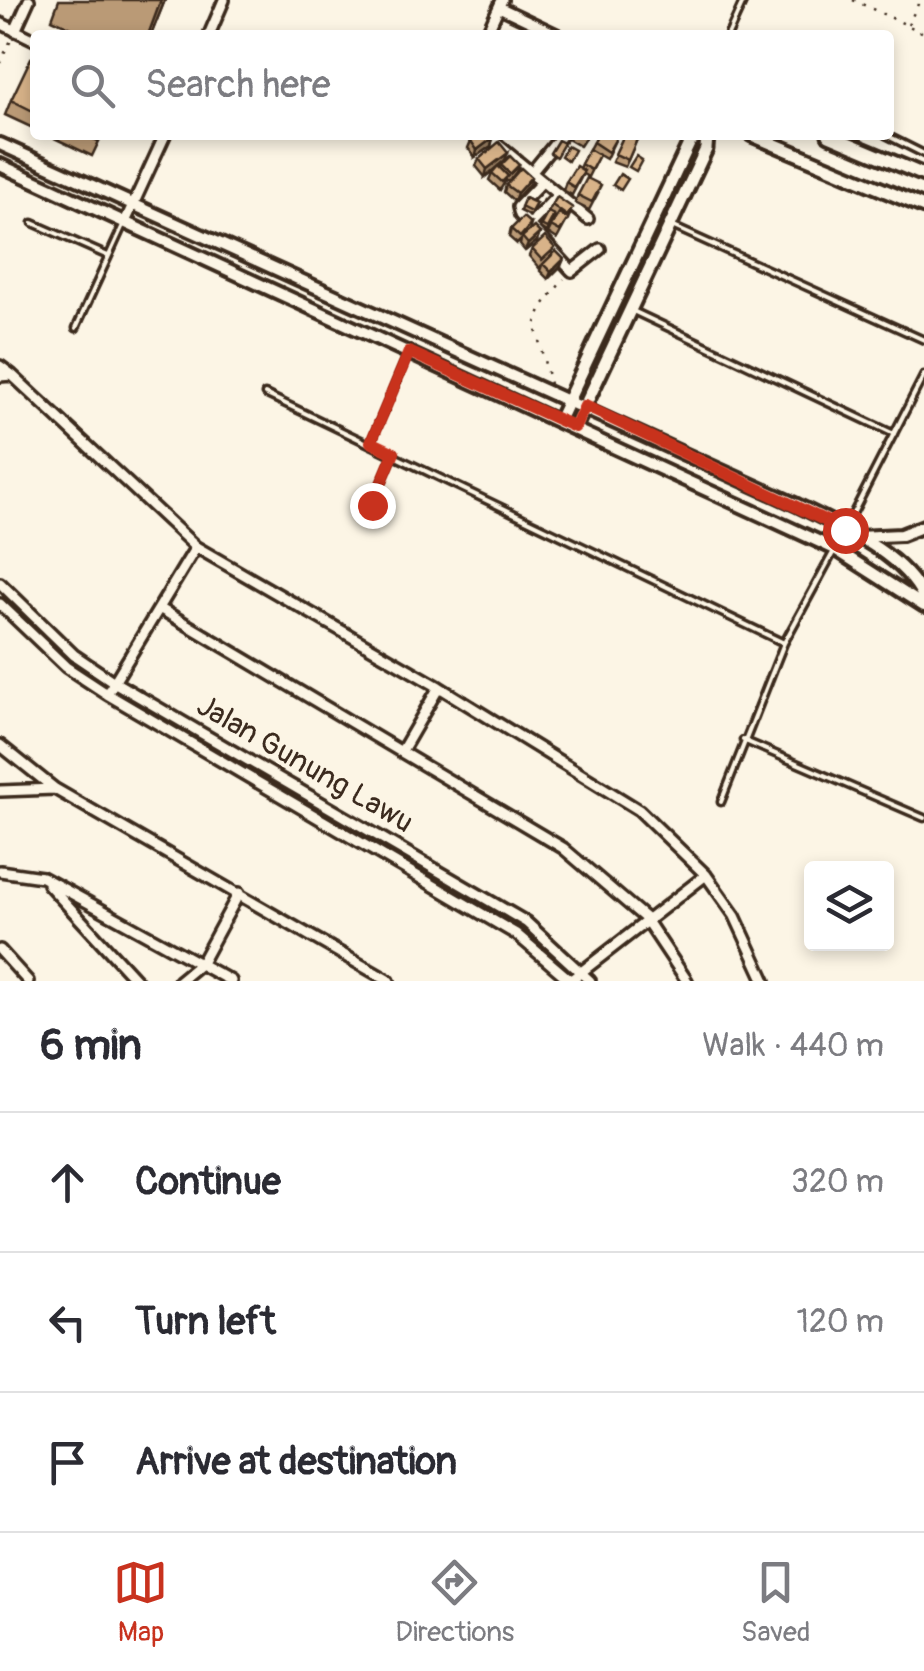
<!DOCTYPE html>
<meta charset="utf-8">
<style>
body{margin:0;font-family:Pangolin,sans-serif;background:#f2f2f3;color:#2b2b33}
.controls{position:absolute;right:30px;bottom:30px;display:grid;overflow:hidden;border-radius:10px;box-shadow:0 5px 15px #0003}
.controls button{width:90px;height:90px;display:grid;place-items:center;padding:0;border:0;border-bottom:2px solid #e1e1e2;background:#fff;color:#2b2b33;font:50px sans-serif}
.stop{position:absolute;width:30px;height:30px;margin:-22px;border:8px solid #c8321e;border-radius:50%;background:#fff}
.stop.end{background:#c8321e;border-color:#fff;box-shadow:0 2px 10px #0008}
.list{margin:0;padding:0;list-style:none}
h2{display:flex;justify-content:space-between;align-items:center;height:130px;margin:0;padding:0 40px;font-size:42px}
h2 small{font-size:32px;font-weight:400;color:#7c7c81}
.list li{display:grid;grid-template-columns:65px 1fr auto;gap:30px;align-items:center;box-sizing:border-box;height:140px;padding:0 40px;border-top:2px solid #e1e1e2}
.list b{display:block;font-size:38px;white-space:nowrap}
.list em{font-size:32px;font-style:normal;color:#7c7c81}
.icon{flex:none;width:55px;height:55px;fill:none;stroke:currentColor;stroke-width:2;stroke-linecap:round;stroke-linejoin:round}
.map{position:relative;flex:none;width:924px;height:981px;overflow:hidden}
.search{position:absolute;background:#fff;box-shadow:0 5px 15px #0003;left:30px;right:30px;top:30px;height:110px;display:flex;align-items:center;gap:25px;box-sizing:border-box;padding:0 35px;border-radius:10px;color:#7c7c81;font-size:38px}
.sheet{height:550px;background:#fff}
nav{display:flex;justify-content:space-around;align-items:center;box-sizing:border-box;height:140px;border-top:2px solid #e1e1e2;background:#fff;font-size:28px;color:#7c7c81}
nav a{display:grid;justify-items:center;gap:5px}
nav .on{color:#c8321e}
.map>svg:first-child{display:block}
</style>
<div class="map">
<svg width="924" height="981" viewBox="0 0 924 981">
<rect width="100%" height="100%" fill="#fcf5e5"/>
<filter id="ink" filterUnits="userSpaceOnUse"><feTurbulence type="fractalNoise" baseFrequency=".01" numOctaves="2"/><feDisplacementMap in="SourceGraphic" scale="20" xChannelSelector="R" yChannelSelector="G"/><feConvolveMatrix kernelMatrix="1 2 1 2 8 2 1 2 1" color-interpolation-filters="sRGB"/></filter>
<g filter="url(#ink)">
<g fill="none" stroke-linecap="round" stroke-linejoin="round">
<defs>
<path id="service" d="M728,35L744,0
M886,135L924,154
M33,223L108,256
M674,227L924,340
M635,312L894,434
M76,328L124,223
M265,394L784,643L834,551
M371,442L407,356
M372,505L394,453
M846,527L924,375
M743,740L924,818
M721,802L784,643"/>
<path id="minor" d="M499,7L558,35
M0,23L35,40
M15,31L29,0
M209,35L224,0
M486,35L502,0
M486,135L588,219
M531,173L562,135
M542,182L518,207L520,215L572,271L600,249
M125,222L165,135
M530,224L558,195
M0,366L12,375L0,376
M12,375L196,547L439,687L639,810L706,875L735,916L765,981
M0,583L74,655L114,682L526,922L590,981
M0,604L66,667L107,694L516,934L571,981
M159,608L563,848L645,918L687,981
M107,694L196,547
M0,745L55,789L389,981
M403,749L439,687
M0,791L55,789
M0,871L42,877L231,981
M48,884L137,981
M0,950L28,981
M571,980L706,875
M179,981L201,963L239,893"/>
<path id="tertiary" d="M0,144L797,505C840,527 902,552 924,598
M0,165L835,549L924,606
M857,537L901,535L924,526"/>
<path id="secondary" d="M752,135L924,207
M829,135L924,175
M559,420L690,142L700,135
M575,427L706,149L707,135"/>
</defs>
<use href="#service" stroke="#3b2a1e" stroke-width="11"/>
<use href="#minor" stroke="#3b2a1e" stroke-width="16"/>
<use href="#tertiary" stroke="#3b2a1e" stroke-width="18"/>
<use href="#secondary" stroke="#3b2a1e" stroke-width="19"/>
<path stroke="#3b2a1e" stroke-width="2.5" stroke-dasharray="2.5 8" stroke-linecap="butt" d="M853,0L924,33
M908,25L920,0
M0,63L12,38
M550,384L535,325L543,305L564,279"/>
<use href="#service" stroke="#fcf5e5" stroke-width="4"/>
<use href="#minor" stroke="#fcf5e5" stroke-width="9"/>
<use href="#tertiary" stroke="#fcf5e5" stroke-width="10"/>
<use href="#secondary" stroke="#fcf5e5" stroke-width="11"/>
</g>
<path fill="#ba9a76" stroke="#3b2a1e" stroke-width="2.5" d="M59,0H165L151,35H86L52,19Z
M35,60V129L5,115L11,100Z
M48,135H102L92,156Z
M567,135H587L580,146L566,138Z
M624,135L638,137L625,167L612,162Z
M493,138L491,146L475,157L468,148L471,141Z
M616,138L606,159L599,155L588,177L583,174L572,195L563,190L566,182L579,168L593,142Z
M479,159L505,160L485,177L476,166Z
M501,165H519L516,172L508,182L506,180L500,190L489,180L492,173L500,168Z
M529,184L514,201L504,192L506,185Z
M598,193L589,210L575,203L578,195Z
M525,198L536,203L530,216L520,211Z
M552,205L570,215L557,239L548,233L556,217L554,216L546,232L540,228Z
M531,224L529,232L540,233L537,241L525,251L520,245L521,240L517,244L509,237L511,229Z
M532,249L554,253L561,266L548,279L540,271L542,265L539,268L529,256Z"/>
<path fill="#977d60" stroke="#3b2a1e" stroke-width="2.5" d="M161,0H165L151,35H148Z
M493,138L491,146L475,157L477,150Z
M508,153L505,160L485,177L487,169Z
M531,177L529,184L514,201L517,193Z
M540,233L537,241L525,251L528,244Z
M564,259L561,266L548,279L551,272Z"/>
<path fill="#d8b389" stroke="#3b2a1e" stroke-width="2.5" d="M31,58L35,60V112L11,100Z
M85,135H100L98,141Z
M478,135H491L493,138L477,150L471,141Z
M597,135H611L616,138L608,152L593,142Z
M624,135H633L638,137L628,160L615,154Z
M558,140L564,143L556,157L550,153Z
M499,142L508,153L487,169L479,159Z
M567,146L574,150L568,161L561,156Z
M589,149L599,155L591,170L581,164Z
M510,156L519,165L510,174L501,165Z
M636,156L642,160L636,171L629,167Z
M498,166L508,176L502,182L492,173Z
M576,166L584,171L574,187L566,182Z
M521,168L531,177L517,193L506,185Z
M620,174L628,179L621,190L613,185Z
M587,178L601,185L592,202L578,195Z
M557,197L573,208L567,216L552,205Z
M525,198L536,203L531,212L521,207Z
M548,212L554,215L547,228L541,225Z
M559,213L568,219L560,231L551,226Z
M523,217L531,224L520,237L511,229Z
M534,227L540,233L528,244L522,237Z
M545,237L555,248L542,260L532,249Z
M556,251L564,259L551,272L543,264Z"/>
</g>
<g fill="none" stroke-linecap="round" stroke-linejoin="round" filter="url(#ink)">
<path stroke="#c8321e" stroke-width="12" d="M372,505L394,453L371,442L409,352L575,427L585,406L845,530"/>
</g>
<g text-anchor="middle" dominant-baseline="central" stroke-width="8" stroke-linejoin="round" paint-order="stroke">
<g font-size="30" fill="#3b2a1e" stroke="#fcf5e5">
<text transform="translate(305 764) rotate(30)">Jalan Gunung Lawu</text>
</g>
</g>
</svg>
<div class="controls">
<button><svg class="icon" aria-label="layers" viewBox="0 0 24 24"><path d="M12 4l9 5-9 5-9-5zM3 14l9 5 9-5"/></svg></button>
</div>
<div class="stop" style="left:845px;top:530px"></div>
<div class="stop end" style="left:372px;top:505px"></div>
<div class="search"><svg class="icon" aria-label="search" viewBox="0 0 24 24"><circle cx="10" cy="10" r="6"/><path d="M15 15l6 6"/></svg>Search here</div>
</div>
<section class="sheet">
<h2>6 min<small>Walk · 440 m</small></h2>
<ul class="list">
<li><svg class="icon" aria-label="ahead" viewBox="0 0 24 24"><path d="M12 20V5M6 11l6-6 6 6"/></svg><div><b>Continue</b></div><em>320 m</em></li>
<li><svg class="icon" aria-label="left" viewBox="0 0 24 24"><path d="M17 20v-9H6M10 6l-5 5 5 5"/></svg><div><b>Turn left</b></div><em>120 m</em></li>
<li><svg class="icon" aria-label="arrive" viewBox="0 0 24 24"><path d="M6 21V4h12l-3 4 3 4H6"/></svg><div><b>Arrive at destination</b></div></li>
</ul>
</section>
<nav>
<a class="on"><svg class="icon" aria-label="map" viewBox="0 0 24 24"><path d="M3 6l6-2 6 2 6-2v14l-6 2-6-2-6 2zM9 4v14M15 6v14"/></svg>Map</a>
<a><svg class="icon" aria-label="directions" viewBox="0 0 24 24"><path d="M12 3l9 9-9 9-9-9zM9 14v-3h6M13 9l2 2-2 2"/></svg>Directions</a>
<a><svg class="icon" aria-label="saved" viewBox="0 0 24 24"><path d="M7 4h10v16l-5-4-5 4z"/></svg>Saved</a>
</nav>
